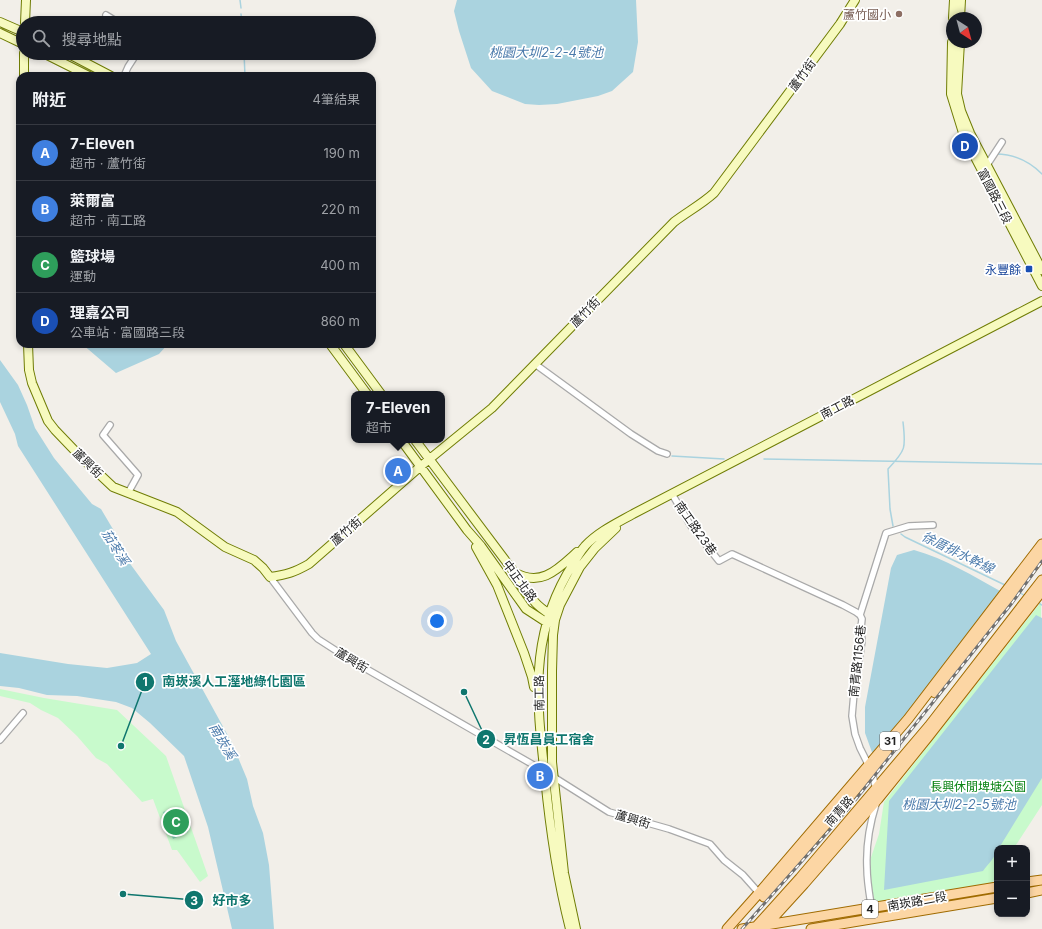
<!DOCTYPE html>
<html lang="zh-TW">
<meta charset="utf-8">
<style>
body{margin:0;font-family:Inter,"Noto Sans TC",sans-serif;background:#242831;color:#f1f3f6}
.controls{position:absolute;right:12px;bottom:12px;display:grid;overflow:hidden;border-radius:8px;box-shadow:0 2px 6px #0003}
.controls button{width:36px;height:36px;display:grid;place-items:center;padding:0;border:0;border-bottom:1px solid #363941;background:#171b24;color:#f1f3f6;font:20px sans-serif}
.compass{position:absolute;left:946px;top:12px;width:36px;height:36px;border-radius:50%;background:#171b24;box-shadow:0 2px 6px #0003;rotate:144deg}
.you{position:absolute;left:437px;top:621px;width:14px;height:14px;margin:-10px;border:3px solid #fff;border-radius:50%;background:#1a73e8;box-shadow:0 0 0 6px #1a73e833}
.badge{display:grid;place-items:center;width:26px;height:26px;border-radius:50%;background:#d40000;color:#fff;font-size:13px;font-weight:700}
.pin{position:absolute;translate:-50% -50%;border:2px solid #fff;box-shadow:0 1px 4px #0006}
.popup{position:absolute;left:351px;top:391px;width:94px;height:52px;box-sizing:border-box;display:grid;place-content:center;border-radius:8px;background:#171b24;filter:drop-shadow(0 1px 3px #0005);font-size:13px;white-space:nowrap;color:#9ea1a6}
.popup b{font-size:15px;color:#f1f3f6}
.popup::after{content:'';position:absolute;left:50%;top:100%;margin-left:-8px;border:8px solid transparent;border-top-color:#171b24}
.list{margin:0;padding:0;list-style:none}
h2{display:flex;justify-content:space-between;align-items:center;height:52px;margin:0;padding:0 16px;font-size:17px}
h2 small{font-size:13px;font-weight:400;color:#9ea1a6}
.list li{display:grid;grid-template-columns:26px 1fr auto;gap:12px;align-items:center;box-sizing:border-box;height:56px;padding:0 16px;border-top:1px solid #363941}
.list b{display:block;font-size:15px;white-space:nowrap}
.list p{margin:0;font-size:13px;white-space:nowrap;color:#9ea1a6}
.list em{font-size:13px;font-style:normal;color:#9ea1a6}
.icon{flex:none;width:22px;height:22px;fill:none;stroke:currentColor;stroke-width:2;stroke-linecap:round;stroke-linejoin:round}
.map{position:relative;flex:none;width:1042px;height:929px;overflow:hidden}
.search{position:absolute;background:#171b24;box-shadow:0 2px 6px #0003;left:16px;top:16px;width:360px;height:44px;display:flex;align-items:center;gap:10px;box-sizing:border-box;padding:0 14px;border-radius:22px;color:#9ea1a6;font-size:15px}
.panel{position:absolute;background:#171b24;box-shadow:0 2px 6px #0003;left:16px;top:72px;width:360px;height:276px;border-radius:12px}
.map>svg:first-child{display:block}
</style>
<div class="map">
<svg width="1042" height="929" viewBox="0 0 1042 929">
<rect width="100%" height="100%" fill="#f2efe9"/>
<path fill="#c8facc" d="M1041,602L1042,805L1014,848H997V875L991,885L875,903L867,869L879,834L884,802Z
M0,689L44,698L117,710L166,756L208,876L200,882L177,850H172L153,799L142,802L107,764L96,758L77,736L58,718L41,710L30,703L0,696Z"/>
<path fill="#88e0be" d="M179,807L188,832L173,839L163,812Z"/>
<path fill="#aad3df" d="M457,0H636L638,42L633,72L612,91L598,96L557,104L539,105L525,104L492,91L471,68L459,31L454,11Z
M82,344H168L159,354L116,373Z
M0,360L18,385L27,405L35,428L54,458L92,504L101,509L117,536L120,550L164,610L176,641L232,743L247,779L253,806L263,833L269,865L274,929H232L208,827L184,756L150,723L132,708L116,702L77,696L47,695L19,688L0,686V653L68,664L107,668L137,663L151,654L18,446L15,434L0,402Z
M914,550C946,559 973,576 1002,592L873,755L865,733V707L891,568L897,555Z
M1036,615L1042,618V778L999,848H997C997,856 988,864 983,871L884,890L889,801Z"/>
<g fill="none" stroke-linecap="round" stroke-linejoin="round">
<path stroke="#aad3df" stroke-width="1.5" d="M240,0L241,8
M241,14L242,23
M244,53L245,76
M996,154C1015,154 1029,161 1042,174
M672,456L724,459
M764,459L1042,464
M893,526L890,509L888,469C906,450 906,448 903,422
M901,534L905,537L1007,586
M1019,592L1025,596
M1037,602L1042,605"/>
<defs>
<path id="street" d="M106,15L119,23
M124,76L128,67L137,53
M985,166L987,165L1002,142
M535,364L631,434L658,451L667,454
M110,425L103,435L138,475L128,493
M672,494L691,526L719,561L732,554L843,605L856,612L860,615L862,619L861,628L862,641L854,693L852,716L855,734L860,748L872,772L876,789
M270,577L312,633L318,639L349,659L544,771L609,812L669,829L710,844L724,860L743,875L759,893
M860,615L886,533L909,526L933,525
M0,740L23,713
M873,918C871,902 867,885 867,868C866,848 870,823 876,804"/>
<path id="secondary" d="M953,18L954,0
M960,18L961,0
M0,22L23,32
M25,23L26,0
M0,33L23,44
M952,42L951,94L964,136L1042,286
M960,42L957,94L961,111L970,133L1042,270
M43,53L89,76
M67,53L111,76
M24,76V53
M28,344L29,370L32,383L48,421L55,430L78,454L113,487L177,512L225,547L254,560L263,568L270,577C286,575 295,572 309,564L421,466L492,408L674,222C687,212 702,204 714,193L840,24L855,0
M330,344L367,394
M344,344L381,394
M401,440L467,530L481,546L526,609L546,622L555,620C549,612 540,609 534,601C526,593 519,583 514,572L415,440
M476,547L497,585L524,653L532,677L534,687
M514,572C541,588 558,569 577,552
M570,929C557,878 550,829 545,777C537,704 529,641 567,574C573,565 578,554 585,546C598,532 617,523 633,514L1042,301
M576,929L564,873L552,762V671L553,635L555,620L560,605L580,567L595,548L616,528"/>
<path id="primary" d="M935,693L1042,555
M1027,882L1042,880
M1027,893L1042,890
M764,897L887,753
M727,929L759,893L908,719L1042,544
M742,929L997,887
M754,929L800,878L929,726L1042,580
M763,929L804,884L878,799L928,737L1042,591
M811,929L997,898"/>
</defs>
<use href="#street" stroke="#a9a9a9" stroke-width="8"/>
<use href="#secondary" stroke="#707d05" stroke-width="10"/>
<use href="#primary" stroke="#a06b00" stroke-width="11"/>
<use href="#street" stroke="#fff" stroke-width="5.5"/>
<use href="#secondary" stroke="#f7fabf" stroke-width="8"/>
<use href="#primary" stroke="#fcd6a4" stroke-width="9"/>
<defs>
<path id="rail" d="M742,929L848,809L1012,603L1042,561"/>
</defs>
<use href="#rail" stroke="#707070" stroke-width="3"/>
<use href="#rail" stroke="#fff" stroke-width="1.5" stroke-dasharray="4.5" stroke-linecap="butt"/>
</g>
<circle fill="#8d6e63" stroke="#fff" stroke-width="1.5" cx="899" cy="14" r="4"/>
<rect fill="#1a4fb4" stroke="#fff" stroke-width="1.5" x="1025" y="265" width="8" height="8" rx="2"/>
<g text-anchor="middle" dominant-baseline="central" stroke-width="3.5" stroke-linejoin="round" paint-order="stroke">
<g fill="#fff" stroke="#646464" stroke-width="1">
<rect x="880" y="732" width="20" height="18" rx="3"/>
<rect x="862" y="900" width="16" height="18" rx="3"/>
</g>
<g font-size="11" font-weight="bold" fill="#222">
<text x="890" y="741">31</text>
<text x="870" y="909">4</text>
</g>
<g font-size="12" fill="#785e54" stroke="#fff" text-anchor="end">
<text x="891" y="14">蘆竹國小</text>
</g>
<g font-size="12" fill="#222" stroke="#fff">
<text transform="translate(802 75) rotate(-54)">蘆竹街</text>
<text transform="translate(995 196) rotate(63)">富國路三段</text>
<text transform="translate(585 312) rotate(-46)">蘆竹街</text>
<text transform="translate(837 407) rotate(-27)">南工路</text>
<text transform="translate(88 463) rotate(44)">蘆興街</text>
<text transform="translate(696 528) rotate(55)">南工路23巷</text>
<text transform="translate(346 531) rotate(-41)">蘆竹街</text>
<text transform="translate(520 581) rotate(54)">中正北路</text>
<text transform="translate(352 660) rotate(31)">蘆興街</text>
<text transform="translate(857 661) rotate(-84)">南青路1156巷</text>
<text transform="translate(539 693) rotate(-91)">南工路</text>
<text transform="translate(839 811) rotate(-49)">南青路</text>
<text transform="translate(633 819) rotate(16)">蘆興街</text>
<text transform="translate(917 901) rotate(-10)">南崁路二段</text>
</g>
<g font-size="12" fill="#164399" stroke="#fff" text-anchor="end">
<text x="1021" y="269">永豐餘</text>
</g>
<g font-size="12" fill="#0c8416" stroke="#fff">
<text x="978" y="786">長興休閒埤塘公園</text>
</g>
<g font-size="13" font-style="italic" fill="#4a7aab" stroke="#fff">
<text x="546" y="52">桃園大圳2-2-4號池</text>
<text transform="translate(116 547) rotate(58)">茄苳溪</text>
<text transform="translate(958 552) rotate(26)">徐厝排水幹線</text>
<text transform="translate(223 741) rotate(59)">南崁溪</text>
<text x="959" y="804">桃園大圳2-2-5號池</text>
</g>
</g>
<path fill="none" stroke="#0f766e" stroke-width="1.5" d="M121 746L145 682M464 692L486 739M123 894L194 900"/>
<g fill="#0f766e" stroke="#fff" stroke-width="1.5">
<circle cx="121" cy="746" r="4"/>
<circle cx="464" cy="692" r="4"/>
<circle cx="123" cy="894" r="4"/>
<circle cx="145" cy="682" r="10"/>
<circle cx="486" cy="739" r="10"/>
<circle cx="194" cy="900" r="10"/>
</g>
<g font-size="12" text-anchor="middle" font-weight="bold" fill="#fff">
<text x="145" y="686">1</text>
<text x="486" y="744">2</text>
<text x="194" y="905">3</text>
</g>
<g font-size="13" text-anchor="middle" font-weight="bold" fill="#0f766e" stroke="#fff" stroke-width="3.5" stroke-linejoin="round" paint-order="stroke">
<text x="234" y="686">南崁溪人工溼地綠化園區</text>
<text x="549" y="744">昇恆昌員工宿舍</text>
<text x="232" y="905">好市多</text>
</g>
</svg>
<div class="controls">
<button>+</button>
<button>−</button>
</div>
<svg class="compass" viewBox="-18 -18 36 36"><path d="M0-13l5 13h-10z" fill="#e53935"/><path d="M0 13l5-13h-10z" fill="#9ea1a6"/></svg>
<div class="you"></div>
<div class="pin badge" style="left:398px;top:471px;background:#3f7fe0">A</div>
<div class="popup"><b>7-Eleven</b>超市</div>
<div class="pin badge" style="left:540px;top:776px;background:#3f7fe0">B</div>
<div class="pin badge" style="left:176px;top:822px;background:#2e9e5b">C</div>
<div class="pin badge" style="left:965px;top:146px;background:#1a4fb4">D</div>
<div class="search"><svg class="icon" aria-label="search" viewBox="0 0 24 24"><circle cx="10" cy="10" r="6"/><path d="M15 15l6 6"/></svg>搜尋地點</div>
<section class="panel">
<h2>附近<small>4筆結果</small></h2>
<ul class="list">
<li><span class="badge" style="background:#3f7fe0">A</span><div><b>7-Eleven</b><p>超市 · 蘆竹街</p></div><em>190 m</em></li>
<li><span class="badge" style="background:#3f7fe0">B</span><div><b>萊爾富</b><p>超市 · 南工路</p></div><em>220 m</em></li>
<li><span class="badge" style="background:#2e9e5b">C</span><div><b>籃球場</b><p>運動</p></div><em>400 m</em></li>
<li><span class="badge" style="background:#1a4fb4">D</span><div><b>理嘉公司</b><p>公車站 · 富國路三段</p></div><em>860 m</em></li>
</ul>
</section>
</div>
